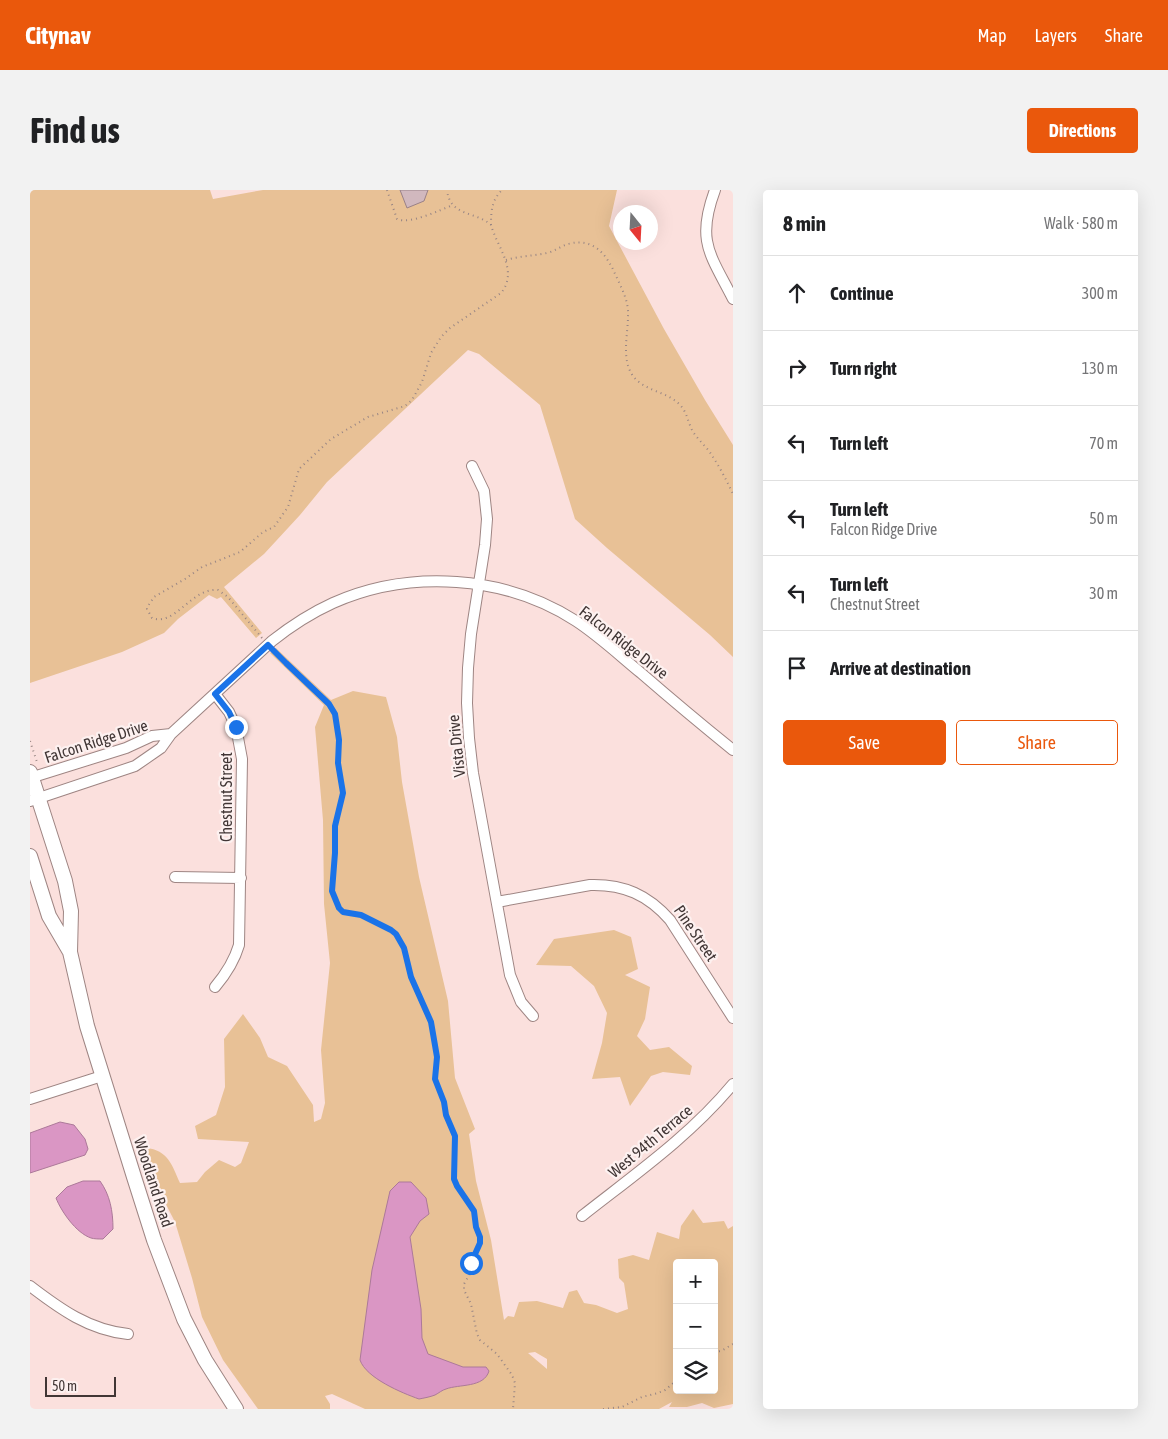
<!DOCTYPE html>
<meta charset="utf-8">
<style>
body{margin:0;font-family:"Asap Condensed",sans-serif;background:#f2f2f2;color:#202124}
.controls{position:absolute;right:15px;bottom:15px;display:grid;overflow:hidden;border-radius:5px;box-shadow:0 5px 20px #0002}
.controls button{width:45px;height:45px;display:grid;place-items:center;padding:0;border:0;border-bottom:1px solid #e0e0e0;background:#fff;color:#202124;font:25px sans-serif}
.compass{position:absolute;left:583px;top:15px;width:45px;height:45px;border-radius:50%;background:#fff;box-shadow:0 5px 20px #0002;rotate:162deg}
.scale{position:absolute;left:15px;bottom:12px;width:71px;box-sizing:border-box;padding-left:5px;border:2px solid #413635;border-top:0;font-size:14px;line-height:18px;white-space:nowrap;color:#413635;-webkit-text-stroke:4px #fdf1f0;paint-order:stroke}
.stop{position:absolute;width:15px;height:15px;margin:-11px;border:4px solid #1a73e8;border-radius:50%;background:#fff}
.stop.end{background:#1a73e8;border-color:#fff;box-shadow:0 1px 5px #0008}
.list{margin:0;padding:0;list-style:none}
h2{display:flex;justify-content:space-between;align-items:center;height:65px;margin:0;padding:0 20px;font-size:21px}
h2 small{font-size:16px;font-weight:400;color:#757577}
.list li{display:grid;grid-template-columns:32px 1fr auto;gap:15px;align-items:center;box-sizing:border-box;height:75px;padding:0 20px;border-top:1px solid #e0e0e0}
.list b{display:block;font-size:19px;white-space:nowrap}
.list p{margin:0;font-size:16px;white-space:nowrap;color:#757577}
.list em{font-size:16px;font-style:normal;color:#757577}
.actions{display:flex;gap:10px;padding:15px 20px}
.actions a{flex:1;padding:11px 0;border:1px solid #ea580c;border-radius:5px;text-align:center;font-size:18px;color:#ea580c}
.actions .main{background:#ea580c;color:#fff}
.icon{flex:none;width:28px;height:28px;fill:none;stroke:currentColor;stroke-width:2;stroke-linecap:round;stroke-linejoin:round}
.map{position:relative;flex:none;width:703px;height:1219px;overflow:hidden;border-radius:5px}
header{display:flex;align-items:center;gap:30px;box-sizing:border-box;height:70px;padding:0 25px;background:#ea580c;color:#fff}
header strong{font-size:24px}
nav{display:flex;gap:28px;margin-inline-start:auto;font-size:18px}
.intro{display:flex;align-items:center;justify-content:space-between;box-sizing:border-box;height:120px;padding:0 30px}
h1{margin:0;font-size:35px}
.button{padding:12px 22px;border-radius:5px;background:#ea580c;color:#fff;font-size:18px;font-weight:700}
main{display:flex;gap:30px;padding:0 30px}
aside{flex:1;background:#fff;border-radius:5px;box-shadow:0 5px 20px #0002}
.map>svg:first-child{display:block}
</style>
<header>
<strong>Citynav</strong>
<nav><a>Map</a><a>Layers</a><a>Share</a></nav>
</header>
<div class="intro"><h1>Find us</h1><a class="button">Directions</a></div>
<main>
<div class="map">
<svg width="703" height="1219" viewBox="0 0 703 1219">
<rect width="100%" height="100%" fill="#fbe0dd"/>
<path fill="#e8c196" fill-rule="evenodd" d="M0,0H180L183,9L233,0H587L579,36L634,139L675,210L703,255V467L680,445L577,358L545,329L510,215L449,164L438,160L297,292L270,325L234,364L194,397L232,443L226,448L191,407L187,409L179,405L148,429L134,443L92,462L0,493Z
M246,458L301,510L323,501L356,507L367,547L372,592L389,687L418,811L425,888L445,939L439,944L446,991L461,1050L474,1130L478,1126L484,1127L489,1112L507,1111L533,1118L539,1102L547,1100L554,1113L566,1115L587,1123L598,1119L594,1093L589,1088L588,1069L603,1065L619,1070L627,1042L649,1049L651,1036L663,1019L673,1033L694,1031L698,1039L703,1036V1214L684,1218L672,1213L657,1217H639L642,1212L629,1219H335L302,1204L295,1206L300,1214V1219H228L193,1170L172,1127L162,1088L145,1032L120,983L116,958C138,960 142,975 150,993L167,992L175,982L189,970L205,977L211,973L219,952L168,949L165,936L186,925L195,897L194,849L213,824L230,848L238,867L257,876L283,915L284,932L291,929L295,913L291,860L300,773L294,714L293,630L285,537L294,515L240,463ZM647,1073H684V1200H647ZM505,1162L517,1169V1179L498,1163Z
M584,740L601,747L608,779L595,785L620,797L615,829L607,846L620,860L639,857L662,876L660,885L633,882L621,886L600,916L590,887L562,889L572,853L577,823L564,796L541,776L506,775L524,749Z"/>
<path fill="#da96c4" stroke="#ac7999" d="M30,932L44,935L55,949L58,959L55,965L0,983V943Z
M53,991H70C80,1005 83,1021 83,1039L73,1049C69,1049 64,1049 61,1048C46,1043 31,1021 26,1008L37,997Z
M369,992H381L396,1008L399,1024L390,1031L380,1047L391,1119L392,1148L398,1164L433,1177H456L459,1181C454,1198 429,1194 416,1199C412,1200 409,1203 405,1205C400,1207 394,1208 389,1209C372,1203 336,1188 330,1170L342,1080L360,1001Z"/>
<path fill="#d1b8be" stroke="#998187" d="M370,0H398L394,11L377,18Z"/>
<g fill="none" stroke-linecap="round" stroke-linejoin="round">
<defs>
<path id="street" d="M685,0C666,51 680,64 703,109
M442,276L454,301L457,329L455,355L441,444L438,478L437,513L439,548L443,583L480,785L491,812L503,826
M185,504L199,522L206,537L212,569L209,755C204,772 196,784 185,797
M0,588L96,558L122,546L141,544
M0,611L105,576L131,558L141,544L242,451C261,436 281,423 303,413C380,379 475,385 546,431C569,446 589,465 611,483C641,509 672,535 703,560
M145,687L211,688
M467,712L560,695C594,694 618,705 640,730L703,828
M0,909L72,886
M552,1026C604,985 660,946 703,894
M0,1096C30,1119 59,1140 98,1144"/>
<path id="secondary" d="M0,582L35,691L41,721L40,762L57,836L104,987L124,1050L154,1129L175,1170L206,1219
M0,666L19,726L40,762"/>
</defs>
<use href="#street" stroke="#9e8583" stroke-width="12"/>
<use href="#secondary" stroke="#9e8583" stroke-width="16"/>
<path stroke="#998684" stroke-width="2" stroke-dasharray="1 4" stroke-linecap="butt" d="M357,0L367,29C379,35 410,20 423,15
M461,35C461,20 462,10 472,0
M476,70C489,66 503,66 517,63C525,61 531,56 538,54C564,47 577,65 586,86C592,99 599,112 598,126C598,145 591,169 603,186C615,202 638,201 651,216C657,223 658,232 662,240C666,247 673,254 679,261C688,274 696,289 703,304
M232,448L198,407L188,400C162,397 145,437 122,428L117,419L118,416L124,407L155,389L172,377L210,362L233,342L244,337L258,317L269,279L301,249L338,227L375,216L382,210L392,192L401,163L411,147L420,138L471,103C489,81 467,57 461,35C446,21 420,27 417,0
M243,461L299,514L305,524L309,550L308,573L313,603L305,636V663L303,701L309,718L313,722L331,725L366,744L374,758L381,787L401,832L407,867L405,889L414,912L415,925L425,947L424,989L427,996L444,1021L446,1037L450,1047V1053L443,1067L441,1082L434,1094V1100L441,1114L447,1144L450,1150L467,1164L482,1185L485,1193L483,1219
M0,551L7,572
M684,1162L691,1161L703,1154
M573,1219L592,1217L612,1207L628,1203L635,1200L647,1190"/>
<use href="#street" stroke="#fff" stroke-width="10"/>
<use href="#secondary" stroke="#fff" stroke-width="14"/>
</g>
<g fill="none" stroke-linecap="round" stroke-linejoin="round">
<path stroke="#1a73e8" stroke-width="6" d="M206,537L199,522L185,504L238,455L256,473L299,514L305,524L309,550L308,573L313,603L305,636V663L302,701L309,718L313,722L331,725L361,740L366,744L374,758L381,787L401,832L407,867L405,889L414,912L416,925L425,946L424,989L427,996L444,1021L446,1037L450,1047V1053L441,1073"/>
</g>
<g text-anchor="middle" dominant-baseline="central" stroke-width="4.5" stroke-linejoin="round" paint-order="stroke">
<g font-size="16" fill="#413635" stroke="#fdf1f0">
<text transform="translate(594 452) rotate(38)">Falcon Ridge Drive</text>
<text transform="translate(66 551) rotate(-18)">Falcon Ridge Drive</text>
<text transform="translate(426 556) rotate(-96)">Vista Drive</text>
<text transform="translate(196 607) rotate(-90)">Chestnut Street</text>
<text transform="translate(666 743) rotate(56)">Pine Street</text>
<text transform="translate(620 951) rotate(-40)">West 94th Terrace</text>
<text transform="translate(124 992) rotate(72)">Woodland Road</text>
</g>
</g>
</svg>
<div class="controls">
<button>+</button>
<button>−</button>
<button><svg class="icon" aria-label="layers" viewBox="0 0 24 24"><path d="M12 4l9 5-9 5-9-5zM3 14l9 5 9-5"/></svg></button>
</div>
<svg class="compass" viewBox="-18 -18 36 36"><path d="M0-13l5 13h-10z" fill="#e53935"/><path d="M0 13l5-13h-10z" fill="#757577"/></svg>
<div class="scale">50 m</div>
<div class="stop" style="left:441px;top:1073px"></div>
<div class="stop end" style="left:206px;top:537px"></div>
</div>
<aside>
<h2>8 min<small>Walk · 580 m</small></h2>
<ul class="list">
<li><svg class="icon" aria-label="ahead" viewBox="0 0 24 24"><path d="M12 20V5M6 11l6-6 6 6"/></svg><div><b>Continue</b></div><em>300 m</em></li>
<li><svg class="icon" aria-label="right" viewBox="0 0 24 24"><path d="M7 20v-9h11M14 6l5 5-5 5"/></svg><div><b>Turn right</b></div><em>130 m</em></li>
<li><svg class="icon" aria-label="left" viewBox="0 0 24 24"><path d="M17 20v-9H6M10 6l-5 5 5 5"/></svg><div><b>Turn left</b></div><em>70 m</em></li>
<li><svg class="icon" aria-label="left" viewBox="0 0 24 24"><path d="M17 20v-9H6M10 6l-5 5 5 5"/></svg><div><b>Turn left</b><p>Falcon Ridge Drive</p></div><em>50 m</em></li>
<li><svg class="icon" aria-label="left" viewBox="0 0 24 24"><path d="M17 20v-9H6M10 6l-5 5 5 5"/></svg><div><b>Turn left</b><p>Chestnut Street</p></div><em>30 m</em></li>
<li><svg class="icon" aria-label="arrive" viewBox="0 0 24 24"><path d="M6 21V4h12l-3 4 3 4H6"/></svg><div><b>Arrive at destination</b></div></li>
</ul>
<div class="actions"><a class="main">Save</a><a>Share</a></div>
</aside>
</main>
